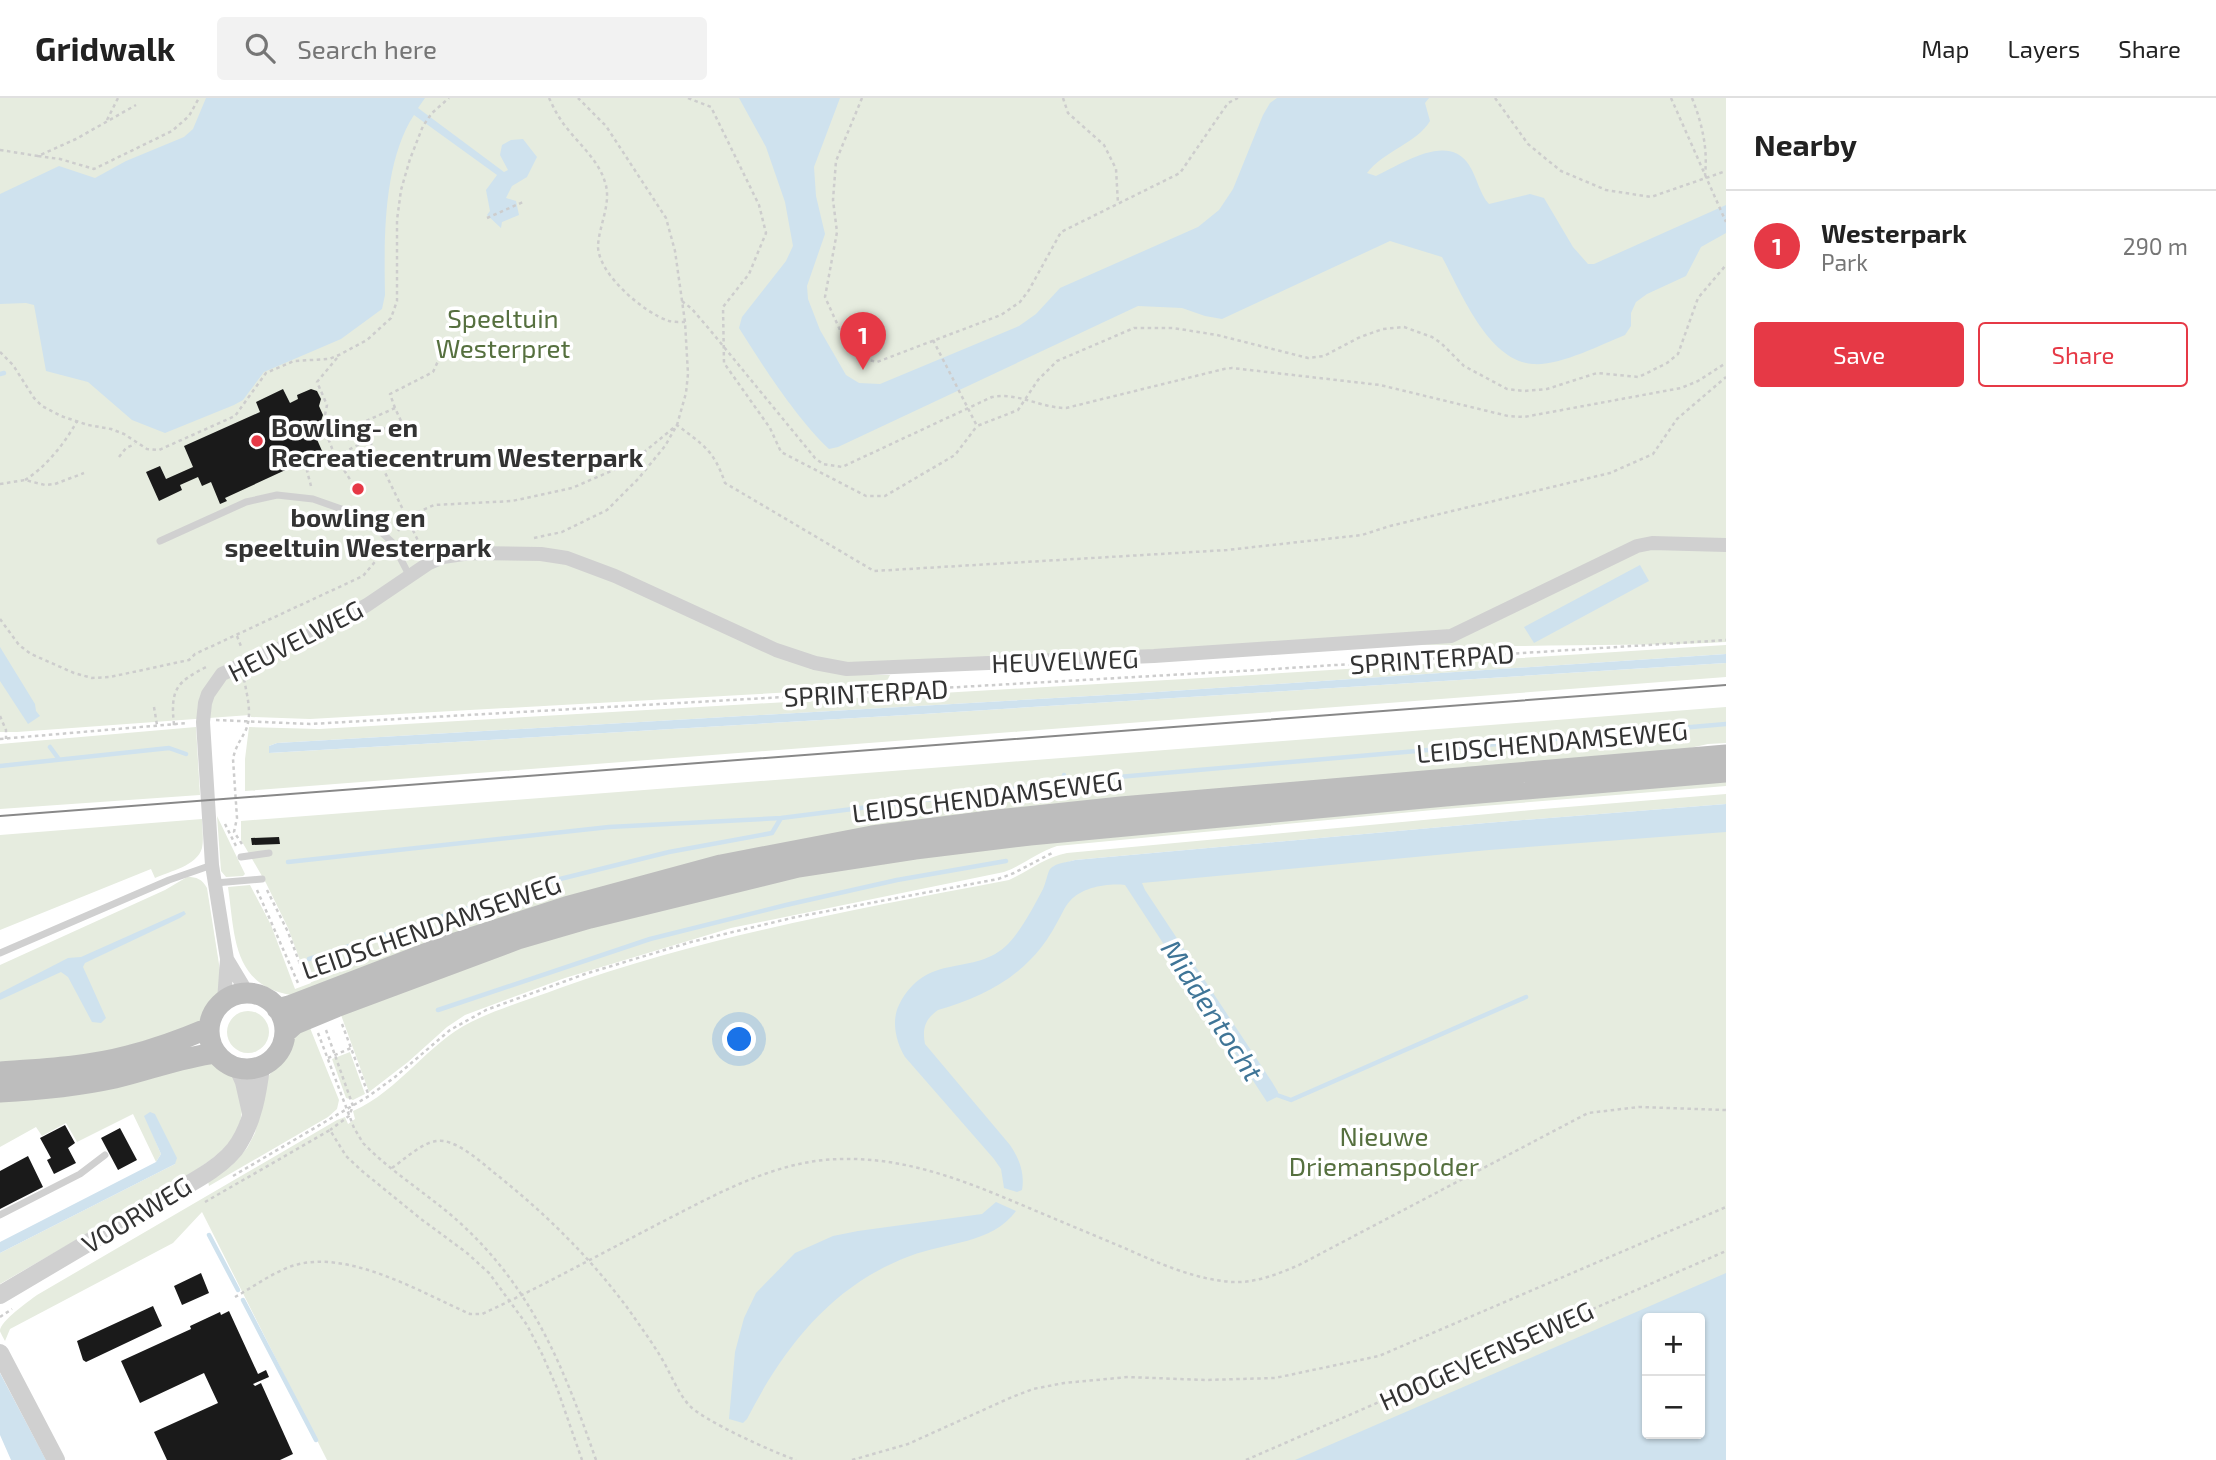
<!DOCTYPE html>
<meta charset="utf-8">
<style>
body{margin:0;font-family:"Exo 2",sans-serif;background:#f2f2f2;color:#222}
.controls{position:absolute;right:21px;bottom:21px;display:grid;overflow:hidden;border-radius:7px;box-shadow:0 2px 5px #0004}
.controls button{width:63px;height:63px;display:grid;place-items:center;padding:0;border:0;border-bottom:2px solid #e0e0e0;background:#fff;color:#222;font:35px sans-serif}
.you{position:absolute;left:740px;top:942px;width:24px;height:24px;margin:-18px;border:5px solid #fff;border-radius:50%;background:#1a73e8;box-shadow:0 0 0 10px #1a73e833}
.badge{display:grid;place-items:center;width:46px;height:46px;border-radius:50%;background:#e63946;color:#fff;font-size:23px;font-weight:700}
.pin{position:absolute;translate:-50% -58px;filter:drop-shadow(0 2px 4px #0008)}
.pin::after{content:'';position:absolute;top:37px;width:24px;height:21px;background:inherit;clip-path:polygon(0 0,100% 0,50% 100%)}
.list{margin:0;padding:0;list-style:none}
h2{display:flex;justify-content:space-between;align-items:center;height:91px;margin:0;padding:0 28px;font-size:30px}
h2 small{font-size:23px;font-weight:400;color:#767676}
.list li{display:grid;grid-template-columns:46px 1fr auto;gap:21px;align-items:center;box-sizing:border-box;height:112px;padding:0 28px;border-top:2px solid #e0e0e0}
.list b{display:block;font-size:26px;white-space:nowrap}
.list p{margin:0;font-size:23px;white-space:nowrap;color:#767676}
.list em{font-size:23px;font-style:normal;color:#767676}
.actions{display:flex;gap:14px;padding:21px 28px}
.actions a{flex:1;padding:16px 0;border:2px solid #e63946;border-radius:7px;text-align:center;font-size:24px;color:#e63946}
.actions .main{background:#e63946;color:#fff}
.icon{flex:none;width:38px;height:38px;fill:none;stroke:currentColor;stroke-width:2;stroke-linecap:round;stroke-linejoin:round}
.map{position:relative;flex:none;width:1726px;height:1362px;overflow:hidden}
header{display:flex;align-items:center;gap:42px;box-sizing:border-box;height:98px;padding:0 35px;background:#fff;border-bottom:2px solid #e0e0e0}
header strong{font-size:33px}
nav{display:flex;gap:38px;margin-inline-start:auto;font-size:24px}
.search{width:490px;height:63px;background:#f2f2f2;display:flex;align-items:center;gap:18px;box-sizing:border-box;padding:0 24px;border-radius:7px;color:#767676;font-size:26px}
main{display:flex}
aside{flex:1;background:#fff}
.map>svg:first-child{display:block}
</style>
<header>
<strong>Gridwalk</strong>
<div class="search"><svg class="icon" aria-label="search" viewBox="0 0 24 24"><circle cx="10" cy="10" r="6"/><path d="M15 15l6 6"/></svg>Search here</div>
<nav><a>Map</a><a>Layers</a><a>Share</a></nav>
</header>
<main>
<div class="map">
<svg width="1726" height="1362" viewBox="0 0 1726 1362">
<rect width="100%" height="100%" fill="#fff"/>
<path fill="#e6ecdf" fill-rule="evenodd" d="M0,0H1726V544C1633,549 1540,545 1446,551L1452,547L1288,546L848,577H890L884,589L310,621L251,619L250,617L17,634H0Z
M1726,547V556L1142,595L277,645L269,648V655L923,616L1726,565V579L245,693V661L249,629L319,631L1236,578Z
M1726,609V645L1708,646L1663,656L982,719L291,897C232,887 235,837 228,789L250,787L271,827L295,891L311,885L304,864L301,865L288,830L266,785L241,742V723Z
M196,629L200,697L0,711V646Z
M1726,678V688L1433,712L1057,748C1038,754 1023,767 1004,774L731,830L565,880L465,917L447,929L408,964L369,994L341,917L498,854L662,805L900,758Z
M1726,696V706L1486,725L1075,762L1054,768L1050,772L1726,713V1362H327L202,1114L173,1145L10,1231L5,1243C4,1241 0,1234 0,1233C0,1223 29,1203 37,1197L337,1022L345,1019L348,1026L355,1021L353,1013C399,993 428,945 471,924C499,910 531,901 560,890C706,838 857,811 1009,782C1029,773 1045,759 1067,755L1543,711ZM1647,1220H1700V1336H1647Z
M217,718L245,776L243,778L226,779L221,773Z
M202,721C202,730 204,741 202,750C197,768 170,773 155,780L151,771L0,832V737Z
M187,779C197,779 202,781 207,790L222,885C218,901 209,916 197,928L82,961L0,969V867L165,792Z
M227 934a21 21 0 1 1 42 0a21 21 0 1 1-42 0Z
M308,925L339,1002L337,1011L328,1019L209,1088L208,1083L232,1067L247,1050L255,1035L267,980L284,959L292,943Z
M350,954L365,996L353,1002L346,1000L332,961Z
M214,965C222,968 232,973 236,981C247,999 243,1028 230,1044C219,1057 204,1066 191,1076L0,1186V1155L175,1066L145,1018L161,1056L156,1064L133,1016L77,1044L66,1025L42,1038L36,1029L0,1049V998Z"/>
<path fill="#cfe2ee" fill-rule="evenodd" d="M206,0H425L418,10L504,74L508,72L500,57L502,47L511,42L523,41L537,59L527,79L512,88L506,100L516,103L519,117L502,124L501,130L487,117L490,113L486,92L497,77L414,17C383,64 384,142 385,197L382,211L341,241L264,274L243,302L234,307L165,335L132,322L88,284L46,273L34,207L26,205L0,206V96L59,68L95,80L126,63L184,39L193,31Z
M739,0H840L814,69L816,98L825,136L807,188L808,201L820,232L846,277L859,285L880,286L1019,228L1036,216L1060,190L1198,129L1219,112L1233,91L1263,17L1270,5L1277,0H1429L1425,5L1430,23C1418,44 1384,53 1367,75L1376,78C1402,66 1448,34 1469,67C1477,79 1480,97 1489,106L1530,96L1544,100L1573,149L1588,166H1594L1726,107V135L1701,149L1686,178L1647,196L1636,204L1631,215V228L1625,237C1600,247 1560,268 1533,266C1488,263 1461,194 1442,159L1390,143L1222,221L1205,218L1182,210L1138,208L838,349L829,351C798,322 762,267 739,230L742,219L786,163L793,148L785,104L766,49Z
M1640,467L1649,483L1534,545L1524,529Z
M0,549L35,606L36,613L40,618L28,626L0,583Z
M1726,556V565L923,616L269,655V648L277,645L1142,595Z
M1726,706V734L1489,752L1142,785L1145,792L1272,984L1278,994L1277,999L1267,1004L1125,787C1108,785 1082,789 1070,803C1065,808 1062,816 1059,821C1051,836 1043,849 1031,861C1005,888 973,902 938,912C925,921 922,931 925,946L1010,1047C1019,1060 1025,1075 1022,1092L1017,1094L1004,1090L1001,1071L994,1061L905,959C896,944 891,923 899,907C927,852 974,880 1008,846C1022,831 1033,810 1043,791C1046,785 1047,776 1050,771C1055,765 1068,764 1075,762L1486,725Z
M184,813L186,816L180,820L85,865L83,869L106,920L101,925L92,924L68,879L61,874L0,902V895L68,860L81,859Z
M150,1014L155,1016L177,1060L175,1066L0,1155V1144L156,1064L161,1056L144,1018Z
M996,1104L1016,1113C992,1146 946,1144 910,1158C832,1187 783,1250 747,1321L743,1325L729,1321L735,1254L744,1220L756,1195L795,1155L833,1138L858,1133L982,1116Z
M1726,1175V1362H1295ZM1647,1220H1700V1336H1647Z
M0,1275L46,1362H11L0,1337Z"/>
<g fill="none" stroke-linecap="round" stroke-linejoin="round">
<path stroke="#cfe2ee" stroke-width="4.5" d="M0,276L4,275
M50,649L58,660
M0,668L169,650L186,656
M1064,677L1067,692
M288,764L609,729L781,720L1084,682L1726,626
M309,861L556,782L669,754L772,735L781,720
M438,912L650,841L786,807L897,782L1006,763
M1274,996L1291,1002L1526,899
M209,1137L238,1192
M243,1202L316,1342"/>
</g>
<path fill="#1a1a1a" d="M283,291L290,305L298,301L297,297L311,291L317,293L321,301L319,308L323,317L321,323L316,326L320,335L315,337L323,355L315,359L317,363L307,368L305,363L225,400L227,403L220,406L211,384L202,388L198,379L180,387L182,392L159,403L146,374L160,368L166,381L193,369L184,348L260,314L256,304Z
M279,739L280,746L252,747L251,740Z
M65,1027L75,1045L68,1050L76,1065L54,1076L47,1062L51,1060L40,1040Z
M120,1030L137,1062L118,1072L101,1040Z
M28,1058L43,1089L0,1111V1073Z
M201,1175L209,1195L182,1207L174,1188Z
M153,1208L162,1228L86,1264L83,1262L77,1243Z
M229,1213L258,1276L266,1272L269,1279L253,1286L255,1288L261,1285L293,1356L280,1362H167L154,1334L218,1305L204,1275L140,1305L121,1263L191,1231L190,1228L220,1214L221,1217Z"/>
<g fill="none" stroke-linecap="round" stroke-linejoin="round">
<path stroke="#cdcdcd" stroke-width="2.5" stroke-dasharray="3.5 3.5" stroke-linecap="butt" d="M549,0C552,6 555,13 559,19C573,42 597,58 605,84C612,105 599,127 598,148C598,176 644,215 669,223C674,224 680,224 685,224
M688,0L711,9L759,107L766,135L749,176L723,209L724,265L770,330L781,354L866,398H885L955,357L977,328
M862,0L836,63L833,102L837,134L825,199L845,243L864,261L877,264L1001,217L1020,204L1029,192L1061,134L1180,75L1228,5L1238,0
M1063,0L1068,15L1104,47L1116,71L1118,106
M1495,0L1528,46L1540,56L1561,73L1606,92L1651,99L1726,73
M1671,0L1726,124
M1692,0C1702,25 1708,51 1705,77
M107,22L118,0
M0,52L38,58L76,41L136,7
M38,58L60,61L94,71L172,33L189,18L199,0
M487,120L523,104
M682,203L692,211L710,232L815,360L823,366L842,369L992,299C1018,294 1040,310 1066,310L1224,271L1232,270L1380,287L1508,318L1524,319L1681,290L1698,283L1726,265
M933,242L977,328L1018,312L1038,282L1057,263L1134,230H1173L1217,237L1308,260L1324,258L1360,239L1383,231L1404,229L1432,239L1441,245L1464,268L1507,291L1524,293L1547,291L1597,275L1639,279L1667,265L1678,256L1698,200L1726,167
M0,254L13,267L34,300L42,308L61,318L88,327L111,331L124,336L147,351L159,352L235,318L266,275L294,263L329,261L339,257L367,242L391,220L397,203V122L401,92L410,61L423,28L432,15L449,0
M337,260L317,284L327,307L325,317L328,340L335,358L351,383
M395,310L390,296L433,274L444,250
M361,325L422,451
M328,340L395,310L401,323L368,338
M119,359L126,350L135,346
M25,382C46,369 65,345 77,323
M0,386L25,382L45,387L55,386L84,375
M311,388L307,373L358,347L366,335
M398,433L407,419L434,407L512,403L572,390L632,364L677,327C703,347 714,352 725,385L874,473L1227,452L1362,437L1390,428L1610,375L1653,356L1677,321L1726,279
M534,440L562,434L607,412L638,381L665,348L677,327L686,295L688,276L685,224L675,153L666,120L606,28L578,0
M0,521L19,547L31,556L74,575L92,580L110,579L189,562L195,556L363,478L384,453
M237,538L242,551
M154,609L157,627
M0,618L6,632V641
M216,622L310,626L1258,572L1726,542
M174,627C170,590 177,584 208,568
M0,641L188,625
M225,726L236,748
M242,746L234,734L237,720L233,661C235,650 240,643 245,634C253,617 247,598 244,581
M257,792L298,885
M267,792L288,834L306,882
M342,926L369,998
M326,932L353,1008L349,1018L330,1032
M318,935L354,1030L363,1045C392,1075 428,1096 459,1124C533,1191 564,1270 596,1362
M328,960L351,950
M392,1070C405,1061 421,1045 437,1043C454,1040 480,1063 492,1073C544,1114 590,1159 629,1212C640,1228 652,1244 662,1261C671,1276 677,1293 688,1306C701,1322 775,1355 796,1362
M233,1078L369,998L395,979L450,932L486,912L585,876L691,844L796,819L998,781L1014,775L1052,755
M205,1104L330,1032L346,1058L362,1073L421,1121L467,1155L489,1175L527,1227L542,1256L557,1290L582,1362
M235,1199C253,1189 272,1175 292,1168C347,1150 420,1194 470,1216H482C543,1188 602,1155 662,1124C713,1098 766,1068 824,1062C898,1055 963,1082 1029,1110C1060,1123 1091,1136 1122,1149C1156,1164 1195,1182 1233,1184C1256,1185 1278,1176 1299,1167L1588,1015L1639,1009L1726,1012
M0,1219L12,1211
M852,1362L908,1346L1012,1299L1033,1291L1064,1285L1128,1279L1205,1282L1275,1280L1379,1258L1726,1109
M1246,1362L1726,1153"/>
<path stroke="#d0d0d0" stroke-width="7" d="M160,443L246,404L277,397L313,401L350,414L373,427L392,444L409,477
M241,759L269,755
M215,785L262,781
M0,855L169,782L212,767
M0,1117L80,1076L105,1057"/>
<path stroke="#d0d0d0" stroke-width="14" d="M227,861L248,896
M224,903L227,861L212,767L203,624L205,605L208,596L222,576L315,535L367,507L429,465L443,459L470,455L541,456L567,460L615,478L776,552L815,565L847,571L1154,558L1451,538L1637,448L1652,445L1726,447"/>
<path stroke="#d0d0d0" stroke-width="18" d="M238,970L244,984L251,1015
M0,1197C51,1167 101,1137 152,1107C178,1091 224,1071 239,1045C253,1023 258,994 261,969
M0,1255L56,1362"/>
<path stroke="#bdbdbd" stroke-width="21" d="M209 933a38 38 0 1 1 76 0a38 38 0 1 1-76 0Z
M277,911L289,908L440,850L566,809L721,767L872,738L997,722L1121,709L1726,657
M285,935L295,926L336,909L518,841L590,820L798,769L915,751L1030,737L1445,698L1726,674
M0,974C42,971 87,969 128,958C156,951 183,941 209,930
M0,994C38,992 78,988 115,980C149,972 182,959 216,955"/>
<path stroke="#888" stroke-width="2" d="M0,718L1726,587"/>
</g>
<g fill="#e63946" stroke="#fff" stroke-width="2.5">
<circle cx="257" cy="343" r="7"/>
<circle cx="358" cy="391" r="7"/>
</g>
<g text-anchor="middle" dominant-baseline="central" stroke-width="7" stroke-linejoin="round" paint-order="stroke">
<g font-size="26" fill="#56703f" stroke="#fff">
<text x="503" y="219">Speeltuin<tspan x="503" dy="30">Westerpret</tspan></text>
<text x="1384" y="1037">Nieuwe<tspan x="1384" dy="30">Driemanspolder</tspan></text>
</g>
<g font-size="26" font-weight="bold" fill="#333" stroke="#fff" text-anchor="start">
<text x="271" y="328">Bowling- en<tspan x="271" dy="30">Recreatiecentrum Westerpark</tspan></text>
<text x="358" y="418" text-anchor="middle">bowling en<tspan x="358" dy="30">speeltuin Westerpark</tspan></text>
</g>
<g font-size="26" fill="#333" stroke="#fff">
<text transform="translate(295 542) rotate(-27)">HEUVELWEG</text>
<text transform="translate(1432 560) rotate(-4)">SPRINTERPAD</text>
<text transform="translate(1065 562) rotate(-2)">HEUVELWEG</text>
<text transform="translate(866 594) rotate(-3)">SPRINTERPAD</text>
<text transform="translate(1552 643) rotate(-5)">LEIDSCHENDAMSEWEG</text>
<text transform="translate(987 698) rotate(-7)">LEIDSCHENDAMSEWEG</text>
<text transform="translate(431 828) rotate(-19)">LEIDSCHENDAMSEWEG</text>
<text transform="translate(136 1116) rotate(-31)">VOORWEG</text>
<text transform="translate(1486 1257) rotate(-24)">HOOGEVEENSEWEG</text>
</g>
<g font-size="28" font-style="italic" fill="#3f7597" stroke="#fff">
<text transform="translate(1213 912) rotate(57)">Middentocht</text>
</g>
</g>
</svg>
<div class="controls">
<button>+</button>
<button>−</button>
</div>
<div class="you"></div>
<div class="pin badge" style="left:863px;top:272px">1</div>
</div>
<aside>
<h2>Nearby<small></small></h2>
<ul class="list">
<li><span class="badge">1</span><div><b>Westerpark</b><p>Park</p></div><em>290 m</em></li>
</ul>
<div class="actions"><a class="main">Save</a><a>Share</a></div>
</aside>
</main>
